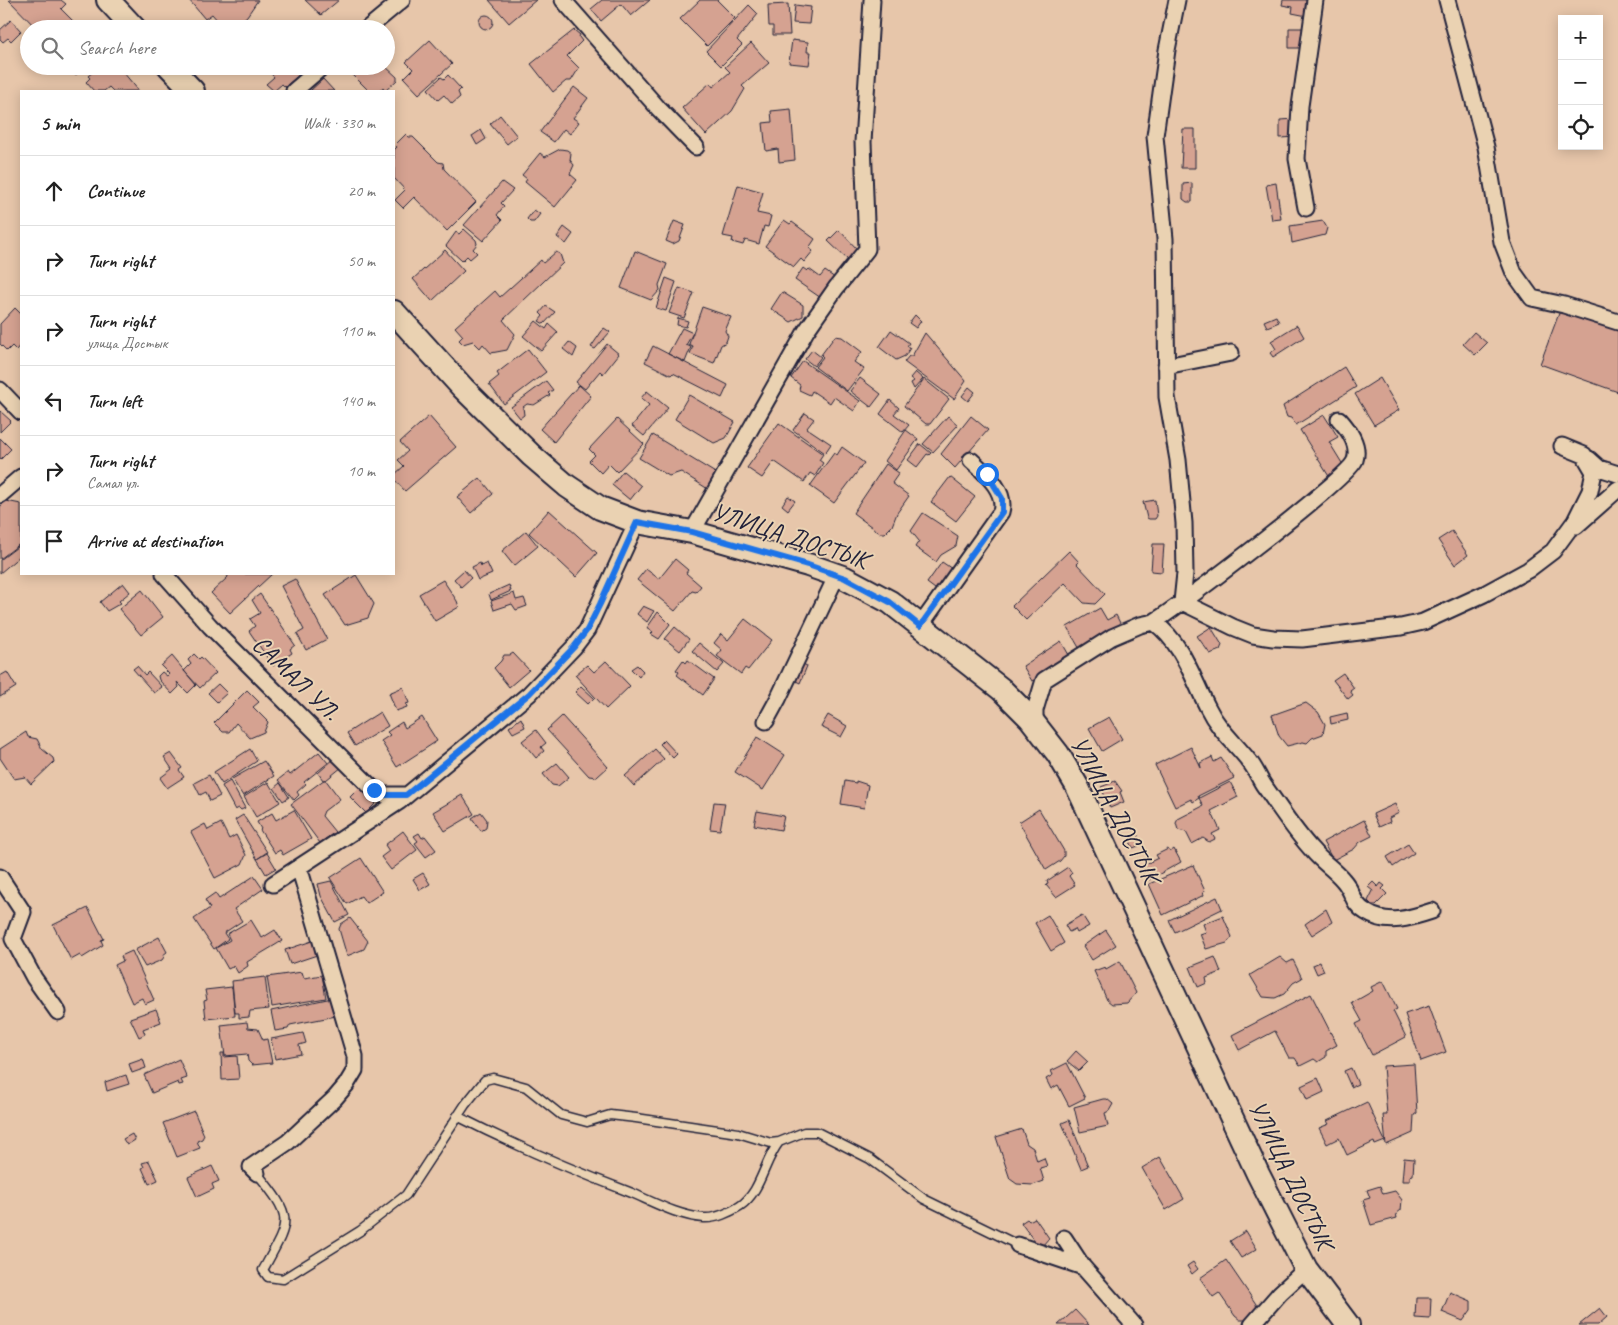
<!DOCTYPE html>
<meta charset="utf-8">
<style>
body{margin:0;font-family:Caveat,sans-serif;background:#f6f6f6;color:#222}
.controls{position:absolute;right:15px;top:15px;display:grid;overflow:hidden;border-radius:0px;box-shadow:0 2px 12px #0003}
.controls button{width:45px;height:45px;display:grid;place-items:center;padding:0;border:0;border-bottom:1px solid #e0e0e0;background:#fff;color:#222;font:25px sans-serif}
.stop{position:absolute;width:15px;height:15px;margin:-11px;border:4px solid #1a73e8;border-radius:50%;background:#fff}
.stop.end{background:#1a73e8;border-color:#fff;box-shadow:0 1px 5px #0008}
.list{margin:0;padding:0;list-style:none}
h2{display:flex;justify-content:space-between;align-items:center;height:65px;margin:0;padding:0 20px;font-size:21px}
h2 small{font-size:16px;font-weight:400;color:#767676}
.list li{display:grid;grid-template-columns:32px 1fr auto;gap:15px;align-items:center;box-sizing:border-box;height:70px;padding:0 20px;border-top:1px solid #e0e0e0}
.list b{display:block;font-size:19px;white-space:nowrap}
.list p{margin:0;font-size:16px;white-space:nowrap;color:#767676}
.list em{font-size:16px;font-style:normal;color:#767676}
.icon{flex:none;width:28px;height:28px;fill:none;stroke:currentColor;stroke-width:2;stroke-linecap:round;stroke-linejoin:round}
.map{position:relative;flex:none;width:1618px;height:1325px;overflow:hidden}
.search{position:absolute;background:#fff;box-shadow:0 2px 12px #0003;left:20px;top:20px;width:375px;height:55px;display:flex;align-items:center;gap:12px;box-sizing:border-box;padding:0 18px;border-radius:28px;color:#767676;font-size:19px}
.panel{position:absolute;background:#fff;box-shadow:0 2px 12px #0003;left:20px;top:90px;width:375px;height:485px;border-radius:0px}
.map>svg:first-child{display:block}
</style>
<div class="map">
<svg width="1618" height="1325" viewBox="0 0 1618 1325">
<rect width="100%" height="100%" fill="#e7c6aa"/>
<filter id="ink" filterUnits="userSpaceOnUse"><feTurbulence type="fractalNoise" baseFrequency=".02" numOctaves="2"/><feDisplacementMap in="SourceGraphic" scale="10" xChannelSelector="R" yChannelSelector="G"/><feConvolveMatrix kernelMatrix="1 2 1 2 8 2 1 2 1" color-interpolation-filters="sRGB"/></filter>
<g filter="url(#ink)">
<path fill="#d5a291" stroke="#22223b" d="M9,0H61L66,4L61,9L73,21L65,29H37Z
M189,0H258L247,16L232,29H225L212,14L205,19Z
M305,0H339L321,15Z
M489,0H536L509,23Z
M602,0H650L631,16L621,4L601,21L591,9Z
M700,0H717L735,18L707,46L680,19Z
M1283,0H1310L1307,16L1292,13L1293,7L1282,5Z
M788,4L790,35H773V26H769L768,5Z
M749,5L758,14L737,40L742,45L721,66L706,51Z
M795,5L811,7L809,24L793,23Z
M479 22a7 7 0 1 1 14 0a7 7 0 1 1-14 0Z
M11,20L21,31L11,41L8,38L3,42L0,39V30Z
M1289,28H1304V48H1289Z
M574,30L580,35L579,37L582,41L567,56L579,68L571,81H566L553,92L531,64Z
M430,40L452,64L419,94L404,78L413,69L406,62Z
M792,40L808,42L807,52H811L809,65L789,63Z
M751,43L769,63L742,86L745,89L732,111L706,135L682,108L710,83L713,87L730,72L725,67Z
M67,66H85L76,75Z
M100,66H118L139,91H113L109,87L104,91H94L86,82L90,78L88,76Z
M251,66H309L285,87L282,84L274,91L266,84L274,77L264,66L257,73Z
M349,66H385L397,77V80L385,91L383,88L379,91H369L352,74L355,72Z
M448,75L461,89L458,92L460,97L452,104L444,95L438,100L428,89L441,77L444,79Z
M323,79L334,91H310Z
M574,87L588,98L573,118L579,122L570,134L564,129L554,142L540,132Z
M791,109L795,160L779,162L778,149L766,151L763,123L772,122L771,111Z
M500,115L517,136L507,144L490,124Z
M1296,119V137L1280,138V120Z
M1183,129H1195V168H1181Z
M481,130L486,139L477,145L472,136Z
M406,134L409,137H413L438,162L443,163L444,169L476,202L447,231L414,197L403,208L395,200L405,190L394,178V150L397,147L395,145Z
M560,149L567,150L571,153L570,160L574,165L570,174L577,180L555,207L525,182L527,179L522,175L540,153L545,157Z
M502,182L513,190L501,203L504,206L497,215L502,220L483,241L464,225Z
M1192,183V202H1187L1183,199V184Z
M1276,183L1281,219L1272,220L1266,185Z
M738,185L763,192L757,213L771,216L768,227L764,226L759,244L745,240L743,245L732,242L733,238L723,236Z
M534,210L540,214L534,222H530L527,219Z
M784,220L790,224L792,222L815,239L809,248L813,251L804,262L801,259L794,267L765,246Z
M674,221L685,225L679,241L673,244L666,241Z
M1323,221L1327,228L1325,235L1292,243L1290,226Z
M564,227L573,234L566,244L557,237Z
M464,229L476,240L477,244L473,249L477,253L470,259L467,256L462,261L446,246L456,232L459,234Z
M839,230L859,251L849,261L828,241Z
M445,250L464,271L432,301L413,279Z
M635,251L667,264L659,285L660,290L651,300L621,288Z
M556,252L560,254L563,263L503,320L515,334L507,350L491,353L483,344L480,348L473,341L463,344L459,340L463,336L455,327L495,291L500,297L541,260L543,263Z
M803,268L807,271L809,269L820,277L825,271L835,278L821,298L795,280Z
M666,278L676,282L666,311L656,308Z
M679,288L694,293L684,318L669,313Z
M782,292L803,305V316L791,322L771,309Z
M546,306L555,312L544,324L539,321L543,316L540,313Z
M702,307L731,317L725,331L728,336L726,342L721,345L714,363L690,354L693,346L689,344Z
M15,308L21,314V344L16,350L12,346L7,351L0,344V324Z
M1561,308L1618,329V392L1540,364Z
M915,315L921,321L916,328L909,323Z
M1276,316L1279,322L1267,327L1264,321Z
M678,318L688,321L686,327L677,325Z
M536,321L546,329L549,324L558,332L541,351L523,336Z
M1297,325L1304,337L1273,357L1270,353L1276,349L1271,341Z
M604,328L610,332L595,349L591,347Z
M682,328L693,333L686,345L691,347L685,362L668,354Z
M891,330L909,343L907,346L910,348L905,356L896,360L879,347Z
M1474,332L1487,343L1475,355L1463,344Z
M925,333L966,381L954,399L904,362L909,356H912Z
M835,336L842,337L862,352L854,362L864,369L847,391L815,367L823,357L821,355Z
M569,342L577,348L573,357L563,349Z
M607,344L619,354L603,374L600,371L585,389L576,382Z
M653,346L728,385L722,398L673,373L671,375L645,362Z
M528,349L546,372L504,404L489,384L499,376L497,373Z
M812,350L821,357L814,366L805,359Z
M803,361L860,401L854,411L834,397L830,403L812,391L810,395L799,390L800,385L791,378Z
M1344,367L1356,387L1296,425L1291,418L1287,417L1283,406Z
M915,372L923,379L914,389L911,383L914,381L910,378Z
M860,378L881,394L871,407L850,391Z
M1380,378L1399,410L1374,425L1355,394Z
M924,379L949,399L930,424H926L904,406Z
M546,381L553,390L548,393L550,395L534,405L527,404L523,407L524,415L520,418L511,407Z
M579,385L591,396L554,442L540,429Z
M969,387L975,392L968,401L962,396Z
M647,391L668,408L644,436L632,426L649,405L641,398Z
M689,395L735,422L726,438L714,443L675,419Z
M890,400L899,408L894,414L909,425L903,432L880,414Z
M0,411L11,421L0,432Z
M805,413L814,419L807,428L831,444L825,453L793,430Z
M1324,415L1338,437L1329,442L1345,468L1330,478L1300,430Z
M429,416L456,447L405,491L394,479V475L404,466L398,460L408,451L400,442Z
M948,416L958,425L933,452L923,444Z
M971,416L988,430L955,468L941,454Z
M617,419L644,444L617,472L609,464L601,473L589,461L595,455L589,449Z
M779,423L823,454L819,460L823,463L815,476L810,473L804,482L774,461L762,478L747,468Z
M906,430L918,439L896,470L885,461Z
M653,435L717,474L708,489L681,472L669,476L639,458Z
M0,438L11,449L0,460Z
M920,444L931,453L929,455L927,454L917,467L908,460Z
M842,447L864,463L834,503L810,486L834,453L837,455Z
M886,464L899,473L892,483L909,496L897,513L892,526L885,533H880L853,513Z
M623,471L641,486L630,500L612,485Z
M950,477L975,497L956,521L931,502Z
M480,478L493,494L471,513L457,497Z
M788,496L795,501L788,510L782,505Z
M1155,500L1157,516L1155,519H1149L1147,518L1143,502Z
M6,501L21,504V543L0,559V507Z
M549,510L597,553L576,577L529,533Z
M923,513L958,536L956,546L941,555L936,562L915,547L919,541L911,531Z
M526,531L538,546L514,566L502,551Z
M1452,531L1468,555L1455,565L1438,540Z
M21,544V555L0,573V560Z
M1153,544H1164L1162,572L1151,571Z
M1069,551L1079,562L1077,564L1105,594L1095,604L1084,603L1065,583L1026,620L1012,606Z
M675,559L688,570L686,573L701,586L696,592L692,591L675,611L637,580L646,569L659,579Z
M942,562L955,571L939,592L927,583Z
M480,563L481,566L487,563L492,574L478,580L472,567Z
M464,570L471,578L461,587L454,579Z
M227,574H272L230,613L211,593L228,577Z
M356,575L374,604L368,618L345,625L325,595Z
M295,579L327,639L306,650L297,634L304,630L281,586Z
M443,580L457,601L459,607L435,621L419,594Z
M123,583L130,592L119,601L121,603L107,611L100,602Z
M509,585L511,591L491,600L489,594Z
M142,590L163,617L141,635L119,609Z
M514,593L516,600L524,598L527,606L516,610L512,604L494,610L491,601Z
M260,594L295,645L290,649L292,653L273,666L249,631L255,626L250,619L260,613L252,600Z
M643,606L654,611L647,622L637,614Z
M1100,608L1107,620L1116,615L1121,625L1081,651L1067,627Z
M658,612L670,624L659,639L651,634L653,632L647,628Z
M745,619L772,640L748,670L745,668L741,674L717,656L722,650L714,643L721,634L728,640Z
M675,627L689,639L680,651L665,639Z
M1211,627L1222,645L1220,650L1210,654L1197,636Z
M1061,641L1069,655L1059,661L1060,664L1032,681L1023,666Z
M699,643L724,664L717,672L692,651Z
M513,653L529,670L509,687L494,668L501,661L504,655H510Z
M194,654L199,659L201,657L216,673L200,688L184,671L191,664L188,660Z
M172,656L196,685L188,693L177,682L179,687L172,694L159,680L158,676L162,672L167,676L169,674L161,666Z
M683,660L686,663L688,660L714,679L703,695L677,675L679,672L676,670Z
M606,661L630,686L606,709L575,675L587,665L594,672Z
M801,663L807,666L800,683L792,679Z
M637,665L643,671L639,677L631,669Z
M137,666L145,675L148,672L162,687L154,693L133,669Z
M7,672L16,687L0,697V676Z
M1343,673L1354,688L1350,691L1353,695L1348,699L1333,680Z
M218,684L227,693L217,702L208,693Z
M581,686L594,698L588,704L575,692Z
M403,687L409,703L406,704L407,707L396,711L389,693Z
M247,690L259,702L253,707L268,722L264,732L250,738L236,723L229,732H223L214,723Z
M1306,703L1318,712L1325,724L1323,734L1312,738L1307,743L1303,742L1287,746L1279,736L1272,715Z
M380,712L388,726L355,746L347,733Z
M1347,713L1348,720L1331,724L1330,717Z
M828,715L847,726L841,737L821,727Z
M562,716L608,767L597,777L589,776L547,730Z
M422,717L437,741L397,767L381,741L390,735L387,732L402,722L405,728Z
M1109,717L1122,739L1102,751L1089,728Z
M521,718L525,727L513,733L509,727Z
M536,730L546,743L541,747L544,751L536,758L522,741Z
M26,732L28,737L37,739L42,749L53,758L54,762L31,784L25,777L14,779L0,758V749Z
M757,737L785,755L763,790L735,772Z
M664,740L677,754L673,758L660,744Z
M1191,747L1201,768L1200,763L1212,757L1214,762L1221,758L1234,778L1198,796L1199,798L1193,802L1191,799L1175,807L1155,765Z
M250,749L257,761L222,784L214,772Z
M655,749L664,759L634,786L625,776Z
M319,752L328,763L304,782L306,784L297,792L299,795L294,800L278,780L288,772L290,775Z
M171,753L182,768L179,770L184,777L167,788L160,778L172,769L164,757Z
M335,758L342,767L326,780H323L318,773Z
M264,761L274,776L243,796L232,779Z
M557,763L569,777L558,786L552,785L543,774Z
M209,775L220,796L210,801L206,792L200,795L194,783Z
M325,779L340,799L324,811L322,816L335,832L320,843L291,804Z
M230,781L245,808L241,810L239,808L235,810L222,786Z
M845,781L856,783V781L868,785L864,808L841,804Z
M1115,781L1122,791L1120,792L1124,802L1110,808L1101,787Z
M268,782L280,802L256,817L244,797Z
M1230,782L1238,797L1211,811L1220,830L1212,834L1215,839L1209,842L1203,838L1192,844L1186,832L1178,830L1176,823L1178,819L1203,806L1199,798Z
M280,783L289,797L283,801L274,788Z
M360,787L376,803L366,813L350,797Z
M462,795L474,814L445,831L433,812Z
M714,802L725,803L720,830L710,829Z
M1395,804L1399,813L1389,818L1390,822L1379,827L1373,814Z
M1039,809L1064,851V856L1060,861L1046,870L1019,822Z
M294,810L311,839L283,855L280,850L275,853L260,830L261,829L257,822L272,813L276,820Z
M757,811L784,816L781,830L754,825Z
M481,812L487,820L486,828L481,831L472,818Z
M243,815L267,852L257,859L235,820Z
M1364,820L1372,836L1360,842L1354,849L1333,860L1323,842Z
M221,823L229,839L236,835L246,855L242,864L215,878L191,832L205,824L208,830Z
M403,831L417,850L391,870L381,857L389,851L385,845Z
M419,833L422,838L425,836L436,850L426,857L415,843L418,841L414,836Z
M1137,833L1141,845L1133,848L1128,837Z
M1408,844L1414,853L1393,867L1387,857Z
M1168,849L1170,852L1174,849L1181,862L1147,881L1140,867L1158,858L1156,855Z
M267,853L276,868L266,874L257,859Z
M361,858L383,892L366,903L361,896L347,904L330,878Z
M1193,865L1205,891L1203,892L1204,895L1163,915L1149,884Z
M1068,867L1072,873L1069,876L1075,885L1056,897L1046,885L1048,884L1047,881Z
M423,873L430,884L420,890L413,879Z
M254,876L263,889L234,909L242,921L224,933L228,939L214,949L194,919L210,908L205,900L215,893L219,899Z
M331,881L349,915L335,922L321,896L318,884Z
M1373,882L1378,887L1381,883L1385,886L1382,889L1387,894L1376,905H1372L1368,901L1373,891L1368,887Z
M1217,897L1222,909L1175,932L1169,920Z
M88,908L104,939L101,940L103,945L82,958L80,955L71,960L53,925Z
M1326,909L1332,922L1312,935L1305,924Z
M1048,915L1064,943L1051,951L1035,923Z
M1082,915L1089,926L1077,933L1075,929L1069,932L1065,925Z
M1223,916L1232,937L1227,943L1206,949L1200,934L1206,932L1203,924Z
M350,918L368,941L364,949L347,956L339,929L341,924Z
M251,920L262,938L275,930L282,941L247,962L248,966L238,973L234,966L228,969L216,948L230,940L227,934Z
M1106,930L1116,945L1092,960L1083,946Z
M159,937L167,952L163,955L164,957L162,960L145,967L135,950Z
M315,940L318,952L317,955L290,964L285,950Z
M132,951L154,1000L145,1004L142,998L132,1003L115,965L123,961L121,956Z
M1215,957L1221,972L1206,978L1207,983L1198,987L1190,967Z
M1280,957L1287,963L1293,960L1302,978L1293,983L1284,994L1275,998L1263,997L1250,975Z
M1120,961L1136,993L1127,1003L1112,1004L1107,1000L1094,971L1105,967L1106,969Z
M1320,962L1324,971L1317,974L1313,965Z
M302,972L304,978L322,975L326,998L272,1007L267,977Z
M265,977L269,1009L250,1011L249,1017L239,1018V1013H235L232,981Z
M1383,981L1397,1009L1393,1011L1406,1037L1372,1055L1356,1024L1362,1021L1352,1003L1373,991L1371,987Z
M232,987L235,1016L206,1019L204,1001L207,1000L205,990Z
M1311,994L1337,1045L1326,1051V1057L1318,1062L1314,1059L1300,1066L1295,1058H1289L1275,1031L1239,1050L1232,1035Z
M332,998L336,1016L290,1025L288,1029L275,1031L271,1011Z
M1429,1006L1446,1052L1421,1061L1405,1014Z
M156,1009L161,1022L143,1029L145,1034L139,1037L130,1018Z
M247,1022L248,1028L258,1029L263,1040L267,1039L272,1063L252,1065L248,1061L247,1054L225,1056L221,1025Z
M303,1033L306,1043L299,1045L301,1054L275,1059L271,1039Z
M1076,1051L1088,1062L1079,1071L1067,1061Z
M221,1053H224V1057L237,1056L239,1079L222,1080Z
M143,1059L146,1068L132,1073L129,1064Z
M179,1059L187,1078L181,1080L183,1084L179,1085L178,1082L152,1093L144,1075Z
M1067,1063L1085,1098L1069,1106L1058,1085L1051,1089L1046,1079L1053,1075L1051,1071Z
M1414,1064L1417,1113L1414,1115L1413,1133L1386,1145L1383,1115H1387L1383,1066Z
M1351,1068L1358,1084L1351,1087L1344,1071Z
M126,1075L129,1084L107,1091L105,1082Z
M1318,1078L1324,1092L1307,1100L1301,1086Z
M1103,1099H1107L1113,1104L1109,1111L1105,1113L1108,1126L1080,1132L1074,1107Z
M1367,1102L1385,1141L1375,1145L1374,1142L1347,1155L1339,1138L1327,1144L1319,1128L1329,1124L1327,1121Z
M194,1111L204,1135L202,1139L197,1141L200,1148L177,1157L163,1123Z
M1069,1120L1088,1166L1081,1169L1062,1123Z
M1022,1129L1027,1144L1033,1148L1037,1161L1044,1158L1047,1166L1040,1168L1044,1181L1033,1185L1017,1184L1010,1179L996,1137Z
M132,1134L135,1140L127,1145L123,1139Z
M1160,1157L1184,1199L1166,1210L1142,1168Z
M1404,1158L1414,1159L1413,1175L1410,1176V1181H1402Z
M149,1161L158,1180L149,1184L142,1168L144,1167L142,1163Z
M212,1166L219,1181L212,1184L214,1189L197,1197L188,1177Z
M1380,1186L1383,1194L1395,1191L1402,1200L1401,1210L1396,1214L1397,1218L1371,1225L1363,1200L1370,1198L1367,1190Z
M1035,1218L1049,1238L1042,1246L1041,1244L1038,1246L1021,1223L1027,1219L1029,1221Z
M1246,1231L1257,1249L1241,1258L1230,1241Z
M1226,1260L1256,1304L1257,1309L1246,1320H1240L1235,1316L1219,1293L1213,1297L1200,1278Z
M1193,1262L1198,1269L1192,1274L1187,1266Z
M1450,1292L1471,1301V1310L1463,1321L1442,1312Z
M1416,1298H1431L1430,1319L1415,1318Z
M1600,1308L1607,1317L1598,1325H1579Z
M1075,1310L1089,1325H1058Z"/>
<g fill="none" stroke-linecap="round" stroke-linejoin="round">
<defs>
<path id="service" d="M457,1116C514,1145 572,1170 632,1193C655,1203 679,1216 704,1218C715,1219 731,1212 740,1206C761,1192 764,1161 779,1142
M257,1173C294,1219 291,1219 263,1270L268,1277L283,1279L360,1231L406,1195L465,1105L485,1080L493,1078L526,1087L561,1115L587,1122L610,1115L636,1118L738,1133L771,1143L779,1142L804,1132H817L870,1159L924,1199L1018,1245"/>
<path id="minor" d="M563,0L659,109L696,147
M1177,0L1167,50L1155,136L1165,239L1167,397L1178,460L1184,523L1185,573L1182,602L1233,627L1253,635L1273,638L1302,639L1401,627L1423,622L1484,594L1528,570L1553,551L1575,521L1590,491L1594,472L1584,455L1562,446
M1447,0L1486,147L1502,242L1514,273L1532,298L1564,305L1618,322
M367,29L402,0
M294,91L323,66
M1306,208L1297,159L1300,106L1315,0
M1166,366L1231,353
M0,390L21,412
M1589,459L1599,468L1618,474
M0,495L21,477
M1576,526L1618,489
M692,532L806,331L836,288L867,249L863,142L872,0
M164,574L210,626L374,790L384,795H406
M1154,622C1181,604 1349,479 1355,460C1360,445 1349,430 1339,419
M920,626L1001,512C1007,491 985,473 971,460
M766,721L778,699L837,575
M1035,725V710L1044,680L1112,637L1140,625L1154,622C1183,644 1192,677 1208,708C1218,729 1235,743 1249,761C1256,769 1259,779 1265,787C1280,808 1295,832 1313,851C1322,862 1334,869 1343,880C1354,892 1351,903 1366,912C1387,926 1411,918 1432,911
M0,877L23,912L13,939L34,978L58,1012
M273,884L400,801L529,694L574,647L587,630L637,522
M257,1173L251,1167L288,1142L335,1098L346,1085L355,1070V1056L299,867
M1064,1238L1083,1267
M1018,1245L1083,1267L1134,1325
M1252,1325L1280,1293L1306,1269"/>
<path id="secondary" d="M108,0L135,29
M169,66L193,91
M394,312L463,388L532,456L567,486L600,508L637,522L692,532L808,565L845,578L890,602L1001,689L1030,718L1058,754L1077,786L1258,1174L1306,1269L1348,1325"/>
</defs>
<use href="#service" stroke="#22223b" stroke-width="11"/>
<use href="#minor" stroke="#22223b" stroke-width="19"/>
<use href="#secondary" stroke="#22223b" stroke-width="26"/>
<use href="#service" stroke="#ead2b2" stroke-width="8"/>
<use href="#minor" stroke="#ead2b2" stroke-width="15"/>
<use href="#secondary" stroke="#ead2b2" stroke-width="22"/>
</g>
</g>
<g fill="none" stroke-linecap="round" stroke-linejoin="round" filter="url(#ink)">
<path stroke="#1a73e8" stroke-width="6" d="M374,790L384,795H406L529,694L574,647L587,630L600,604L637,522L692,532L808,565L845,578L890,602L920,626L1002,512V498L987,474"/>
</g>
<g text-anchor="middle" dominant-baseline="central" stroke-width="4" stroke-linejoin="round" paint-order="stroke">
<g font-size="25" fill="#22223b" stroke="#ead2b2">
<text transform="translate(790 536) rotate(18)">УЛИЦА ДОСТЫК</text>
<text transform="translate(296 678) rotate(44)">САМАЛ УЛ.</text>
<text transform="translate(1115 810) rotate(62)">УЛИЦА ДОСТЫК</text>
<text transform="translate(1291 1175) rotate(64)">УЛИЦА ДОСТЫК</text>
</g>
</g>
</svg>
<div class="controls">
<button>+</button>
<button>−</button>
<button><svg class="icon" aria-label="locate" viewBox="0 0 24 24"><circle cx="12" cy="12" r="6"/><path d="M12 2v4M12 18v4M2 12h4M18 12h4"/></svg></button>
</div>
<div class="stop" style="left:987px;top:474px"></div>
<div class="stop end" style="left:374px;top:790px"></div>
<div class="search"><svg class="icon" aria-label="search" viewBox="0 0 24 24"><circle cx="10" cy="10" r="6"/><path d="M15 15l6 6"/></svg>Search here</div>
<section class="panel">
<h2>5 min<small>Walk · 330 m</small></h2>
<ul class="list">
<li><svg class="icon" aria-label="ahead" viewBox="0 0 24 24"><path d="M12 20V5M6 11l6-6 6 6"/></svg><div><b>Continue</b></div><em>20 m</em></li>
<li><svg class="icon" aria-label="right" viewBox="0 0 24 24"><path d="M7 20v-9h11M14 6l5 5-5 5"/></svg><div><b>Turn right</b></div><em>50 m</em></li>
<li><svg class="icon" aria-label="right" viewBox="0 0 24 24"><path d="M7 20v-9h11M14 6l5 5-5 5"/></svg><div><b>Turn right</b><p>улица Достык</p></div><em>110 m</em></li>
<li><svg class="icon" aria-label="left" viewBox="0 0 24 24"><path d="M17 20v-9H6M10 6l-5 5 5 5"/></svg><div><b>Turn left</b></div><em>140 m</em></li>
<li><svg class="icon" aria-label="right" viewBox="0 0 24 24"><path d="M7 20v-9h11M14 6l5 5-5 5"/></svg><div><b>Turn right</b><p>Самал ул.</p></div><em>10 m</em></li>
<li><svg class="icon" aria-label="arrive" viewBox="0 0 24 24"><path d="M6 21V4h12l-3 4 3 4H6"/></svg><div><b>Arrive at destination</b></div></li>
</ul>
</section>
</div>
